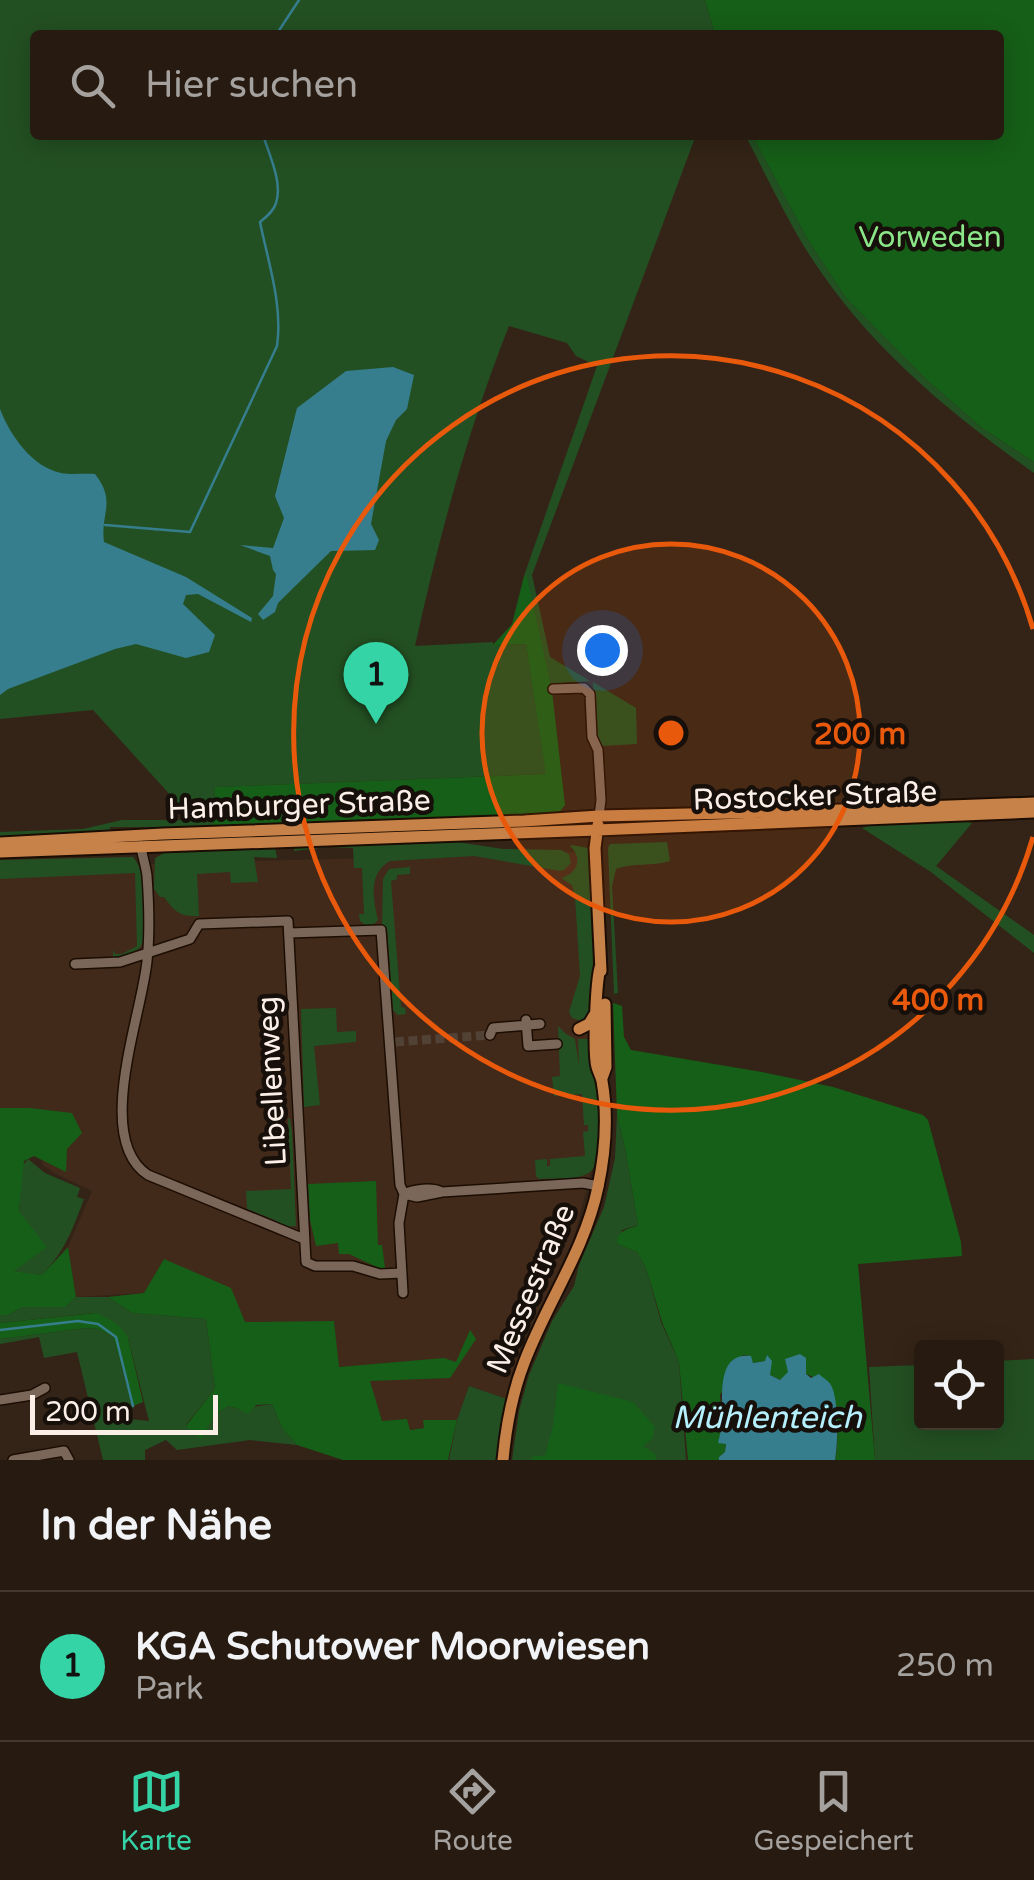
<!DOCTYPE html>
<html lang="de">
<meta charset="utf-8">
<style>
body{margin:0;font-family:"Varela Round",sans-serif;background:#2f241a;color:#f1f3f6}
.controls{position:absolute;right:30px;bottom:30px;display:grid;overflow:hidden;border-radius:10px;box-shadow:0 5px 25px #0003}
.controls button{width:90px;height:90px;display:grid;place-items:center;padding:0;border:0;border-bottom:2px solid #433931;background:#271b11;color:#f1f3f6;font:50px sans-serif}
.scale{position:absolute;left:30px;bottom:25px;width:188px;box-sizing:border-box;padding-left:10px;border:5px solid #fbefe7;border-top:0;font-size:28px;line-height:35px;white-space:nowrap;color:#fbefe7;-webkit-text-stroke:8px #160f0a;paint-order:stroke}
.you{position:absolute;left:602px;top:650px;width:35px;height:35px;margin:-25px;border:8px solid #fff;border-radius:50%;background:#1a73e8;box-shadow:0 0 0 15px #1a73e833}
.badge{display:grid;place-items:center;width:65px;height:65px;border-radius:50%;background:#35d4a7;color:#111;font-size:32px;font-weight:700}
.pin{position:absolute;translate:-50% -82px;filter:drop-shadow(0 2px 5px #0008)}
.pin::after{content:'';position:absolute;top:52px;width:35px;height:30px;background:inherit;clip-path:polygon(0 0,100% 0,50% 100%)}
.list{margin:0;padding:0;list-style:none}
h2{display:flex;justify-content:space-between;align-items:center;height:130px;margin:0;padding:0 40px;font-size:42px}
h2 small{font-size:32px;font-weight:400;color:#a4a19f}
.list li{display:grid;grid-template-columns:65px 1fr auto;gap:30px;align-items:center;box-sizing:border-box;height:150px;padding:0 40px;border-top:2px solid #433931}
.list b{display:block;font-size:38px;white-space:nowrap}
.list p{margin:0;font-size:32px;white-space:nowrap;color:#a4a19f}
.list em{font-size:32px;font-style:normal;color:#a4a19f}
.icon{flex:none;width:55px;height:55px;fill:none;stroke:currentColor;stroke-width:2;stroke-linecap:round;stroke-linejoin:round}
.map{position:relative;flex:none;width:1034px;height:1460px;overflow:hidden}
.search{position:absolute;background:#271b11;box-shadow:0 5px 25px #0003;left:30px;right:30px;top:30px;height:110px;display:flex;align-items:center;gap:25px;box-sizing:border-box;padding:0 35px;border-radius:10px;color:#a4a19f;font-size:38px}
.sheet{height:280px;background:#271b11}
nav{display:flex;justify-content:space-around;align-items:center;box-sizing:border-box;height:140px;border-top:2px solid #433931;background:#271b11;font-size:28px;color:#a4a19f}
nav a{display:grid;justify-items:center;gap:5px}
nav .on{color:#35d4a7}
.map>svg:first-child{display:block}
</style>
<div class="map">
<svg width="1034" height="1460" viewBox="0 0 1034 1460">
<rect width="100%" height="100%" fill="#342417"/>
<path fill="#412a1a" d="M586,852L592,971L590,1037L595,1053L599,1110L597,1149L573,1241L537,1322L527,1333L520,1349L507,1399L469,1386L457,1420H424V1428L409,1430L382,1421L369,1381L447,1376L418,1361L338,1367L334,1322H245L164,1259L144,1293L76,1297L68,1247L92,1191L54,1173L43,1165L40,1155L0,1126V868Z"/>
<path fill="#235022" d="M0,0H705L715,35H35V135H696L532,575L550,657L590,681L549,684L527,578L524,576L597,366L576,356L567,343L509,326C468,429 439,537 415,646L493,642V646L526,644L547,774L215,787L213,827L166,829V827H110V831L94,836L0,839V832L83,829L122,820H193L93,710L0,719Z
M745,135H752L808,240L846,298L928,381L982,428L1034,462V473C955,417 879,355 823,275C792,232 770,182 745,135Z
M593,682L636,708L637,744L601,746L595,736Z
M957,820L972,823L936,866L1034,935V953L931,872L862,828L878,823Z
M457,842L503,849L561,850L569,854L571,863L564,870L560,871L474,856L390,861C368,873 373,899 378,920L374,924L366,926L360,921L359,914H364L362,868H354L353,848L328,847L294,851V847Z
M667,842L670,861C652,867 633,862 616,869L612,886L618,993L614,994L608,848L610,844Z
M572,845L588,848L590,860L593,953L592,1013L585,1020L581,1021L572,1018L569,1012L580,976L575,897L572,885L561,878C578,873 583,858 570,846Z
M275,847L277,858L254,857L258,882L231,883L230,872L197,874L199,916C180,917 175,912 164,897H160L154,889L155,858L164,853V850Z
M133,857C149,874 143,917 143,941C139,954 126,956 113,958V950L115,954H122L137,946L135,873L0,879V860Z
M410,867V874L397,875V879L391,881L401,1007L405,1008L406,1014L398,1015L393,1010L387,928L382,925L383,879L389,869Z
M336,1008L337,1032L356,1031V1042L314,1046L320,1105L304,1107L301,1009Z
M558,1026L566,1034L575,1039L579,1066L578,1039H588C597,1060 606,1152 592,1170C583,1181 553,1178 539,1179L536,1176L535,1160L547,1159V1166H550V1159L585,1156L583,1132L588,1131V1125H584L582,1094L554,1096L552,1077L560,1076Z
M617,1114L626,1153L638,1225L622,1230L617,1244L637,1252L646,1268L661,1322L679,1362L686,1460H512L519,1411L529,1375L552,1321L574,1286L579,1265L604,1207L615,1158Z
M288,1119H290L292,1132L296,1226L284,1227L277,1221L247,1209L246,1191L291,1189Z
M28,1159L45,1173L80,1188L77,1197L84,1199C72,1230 66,1250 42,1275L12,1271L46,1247L19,1211L23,1165Z
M76,1297H108L132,1313L206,1319L215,1388L186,1425L214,1416L228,1406L239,1409L272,1404L282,1428L297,1445L250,1440L177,1450L166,1440L145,1450V1460H103L77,1352L44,1358L39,1337L0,1344V1339L86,1328L98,1329L113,1337L133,1406L129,1419L149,1421L128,1338L95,1313L0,1323V1315H8L23,1307H65Z
M1034,1359V1460H875L869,1367L921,1365L922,1422H996L997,1361Z
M469,1386L507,1399L499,1460H449L457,1420Z"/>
<path fill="#165f18" d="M705,0H1034V462L982,428L928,381L846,298L808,240L752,135H999V35H715Z
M524,576L527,577L552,691L565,805L557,815L213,827L215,787L546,774L526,644L492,646L512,624Z
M613,1003L622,1006L624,1037L631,1050L762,1072L833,1087L923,1115L928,1120L961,1242L962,1256L858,1264L875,1460H835C840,1435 836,1410 831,1385L806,1374V1358L780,1380L770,1375L766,1361L753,1363L750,1356L743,1355L720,1395L722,1420L719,1442L726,1443L725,1452L719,1457V1460H688L679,1362L662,1322L646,1268L637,1252L617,1244C617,1230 627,1230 638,1225L626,1153L617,1114Z
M0,1108H30L72,1113L82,1133L67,1149L66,1172L34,1156L24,1161L19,1211L47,1247L14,1271L42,1275L68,1247L76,1297L65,1307H23L8,1315H0Z
M376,1181L378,1245H382L385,1268L383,1270L349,1254H339L338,1243L316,1246L310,1220L308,1184Z
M164,1259L231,1288L245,1322L334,1321L339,1367L444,1358L456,1362L470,1330L476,1339L450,1378L370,1381L382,1421L407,1419L410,1430L424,1428L423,1420H457L448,1460H343L297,1445L282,1428L272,1404L256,1405L248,1414L239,1409L228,1406L214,1416L201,1439L186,1426L215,1388L206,1319L132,1313L108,1297L144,1293Z
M96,1313C110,1319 120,1324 128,1338L143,1402L133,1406L113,1337L98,1329L86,1328L0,1339V1323Z
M558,1383L633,1402L655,1427L652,1439L643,1446L655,1454L656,1460H530L534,1456H545L553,1426Z"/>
<path fill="#367e8e" d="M393,367L414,375L407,409L396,420L386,441L371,524L379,540L375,550L331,551L278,603L275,612L263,620L258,614L273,596L276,574L273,570L270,556L240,545L273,548L284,518L275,496L297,408L346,371Z
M0,409C10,435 32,467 61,473C72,475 84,473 95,474C117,502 100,513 104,542L186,577L252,618L251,622L198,594L186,595L183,604L215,635L209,652L186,658L136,644L115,649L8,689L0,695Z
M800,1354L806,1358V1374L811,1378L819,1374C823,1378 828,1380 831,1385C839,1400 838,1444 835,1460H719V1457L725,1452L726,1444L718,1443C720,1435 722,1426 722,1419C723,1396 716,1352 751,1356L753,1363L765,1361L767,1355L772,1361L770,1375L780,1380L788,1372L785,1359Z"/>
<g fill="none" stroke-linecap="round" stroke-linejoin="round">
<path stroke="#367e8e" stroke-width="2.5" d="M276,35L299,0
M105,525L190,532L277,346C283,305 268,262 260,222C266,217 274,211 276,203C283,183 269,154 263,135
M0,1330L78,1321L98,1324L116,1337L133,1406"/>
<path stroke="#524236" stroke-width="9" stroke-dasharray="9 4.5" stroke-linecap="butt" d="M395,1042L490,1035"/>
<defs>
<path id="minor" d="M553,689L584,688L590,694L592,737L598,750L601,800L599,816
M141,846C142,856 146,866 147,876C149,904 150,934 147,961C142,1015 93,1139 148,1175L304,1239
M289,933L381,930L400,1185L404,1194L399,1223L403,1293
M75,964L120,962L190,939L199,924L288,921L306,1262L315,1266H353L380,1274L402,1273
M526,1020L528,1046L557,1044
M490,1035L493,1028L540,1024
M442,1192C432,1187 414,1189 404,1194L417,1197L442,1192L583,1183L599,1186
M0,1400L32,1395L45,1388
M13,1460L64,1451L69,1460"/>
<path id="major" d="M598,825L595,848L601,971
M0,843L163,834L524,821L599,816L814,811L1034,803
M0,852L597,830L1034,812
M579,1029L589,1024L595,1014
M602,1078L606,1067L605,1004
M503,1460C506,1427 512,1394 524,1363C546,1304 585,1250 598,1187C605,1154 608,1115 602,1081C601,1076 598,1071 597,1067C593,1052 596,983 600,968"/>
</defs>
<use href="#minor" stroke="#1c0d03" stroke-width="12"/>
<use href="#major" stroke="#1c0d03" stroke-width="15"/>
<use href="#minor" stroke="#7b6759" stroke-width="9"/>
<use href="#major" stroke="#c68249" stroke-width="11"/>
</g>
<circle cx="671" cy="733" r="189" fill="#e8590c" fill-opacity=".12"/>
<g fill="none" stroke="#e8590c" stroke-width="5">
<circle cx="671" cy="733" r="189"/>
<path d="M1033 837A377 377 0 1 1 1033 629"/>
</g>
<g text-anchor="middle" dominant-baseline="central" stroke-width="9" stroke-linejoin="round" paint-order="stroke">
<g font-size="30" fill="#8be688" stroke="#160f0a">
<text x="930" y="237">Vorweden</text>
</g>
<g font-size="30" fill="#fbefe7" stroke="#160f0a">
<text transform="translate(815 796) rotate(-2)">Rostocker Straße</text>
<text transform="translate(299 805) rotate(-2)">Hamburger Straße</text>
<text transform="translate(272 1081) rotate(-93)">Libellenweg</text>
<text transform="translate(531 1289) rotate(-67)">Messestraße</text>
</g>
<g font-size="32" font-style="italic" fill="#b5f0fe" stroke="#160f0a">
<text x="767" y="1418">Mühlenteich</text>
</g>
</g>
<circle cx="671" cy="733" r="15" fill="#e8590c" stroke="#160f0a" stroke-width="5"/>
<g font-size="30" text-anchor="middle" font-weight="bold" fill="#e8590c" stroke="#160f0a" stroke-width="9" stroke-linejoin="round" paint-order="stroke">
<text x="860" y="744">200 m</text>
<text x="938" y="1010">400 m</text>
</g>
</svg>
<div class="controls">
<button><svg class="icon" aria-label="locate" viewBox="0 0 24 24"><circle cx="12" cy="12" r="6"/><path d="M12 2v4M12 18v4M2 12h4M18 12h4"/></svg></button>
</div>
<div class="scale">200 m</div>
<div class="you"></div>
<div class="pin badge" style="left:376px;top:724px">1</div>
<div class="search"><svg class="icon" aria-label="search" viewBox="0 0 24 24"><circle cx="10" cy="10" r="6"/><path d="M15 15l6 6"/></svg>Hier suchen</div>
</div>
<section class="sheet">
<h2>In der Nähe<small></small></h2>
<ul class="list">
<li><span class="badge">1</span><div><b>KGA Schutower Moorwiesen</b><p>Park</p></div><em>250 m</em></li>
</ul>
</section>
<nav>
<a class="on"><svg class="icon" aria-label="map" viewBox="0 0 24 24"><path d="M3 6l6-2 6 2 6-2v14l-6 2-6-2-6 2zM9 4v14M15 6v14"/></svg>Karte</a>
<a><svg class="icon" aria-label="directions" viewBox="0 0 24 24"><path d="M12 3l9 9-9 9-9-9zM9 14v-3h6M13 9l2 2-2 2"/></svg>Route</a>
<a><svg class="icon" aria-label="saved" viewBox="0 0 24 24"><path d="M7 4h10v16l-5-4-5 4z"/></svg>Gespeichert</a>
</nav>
